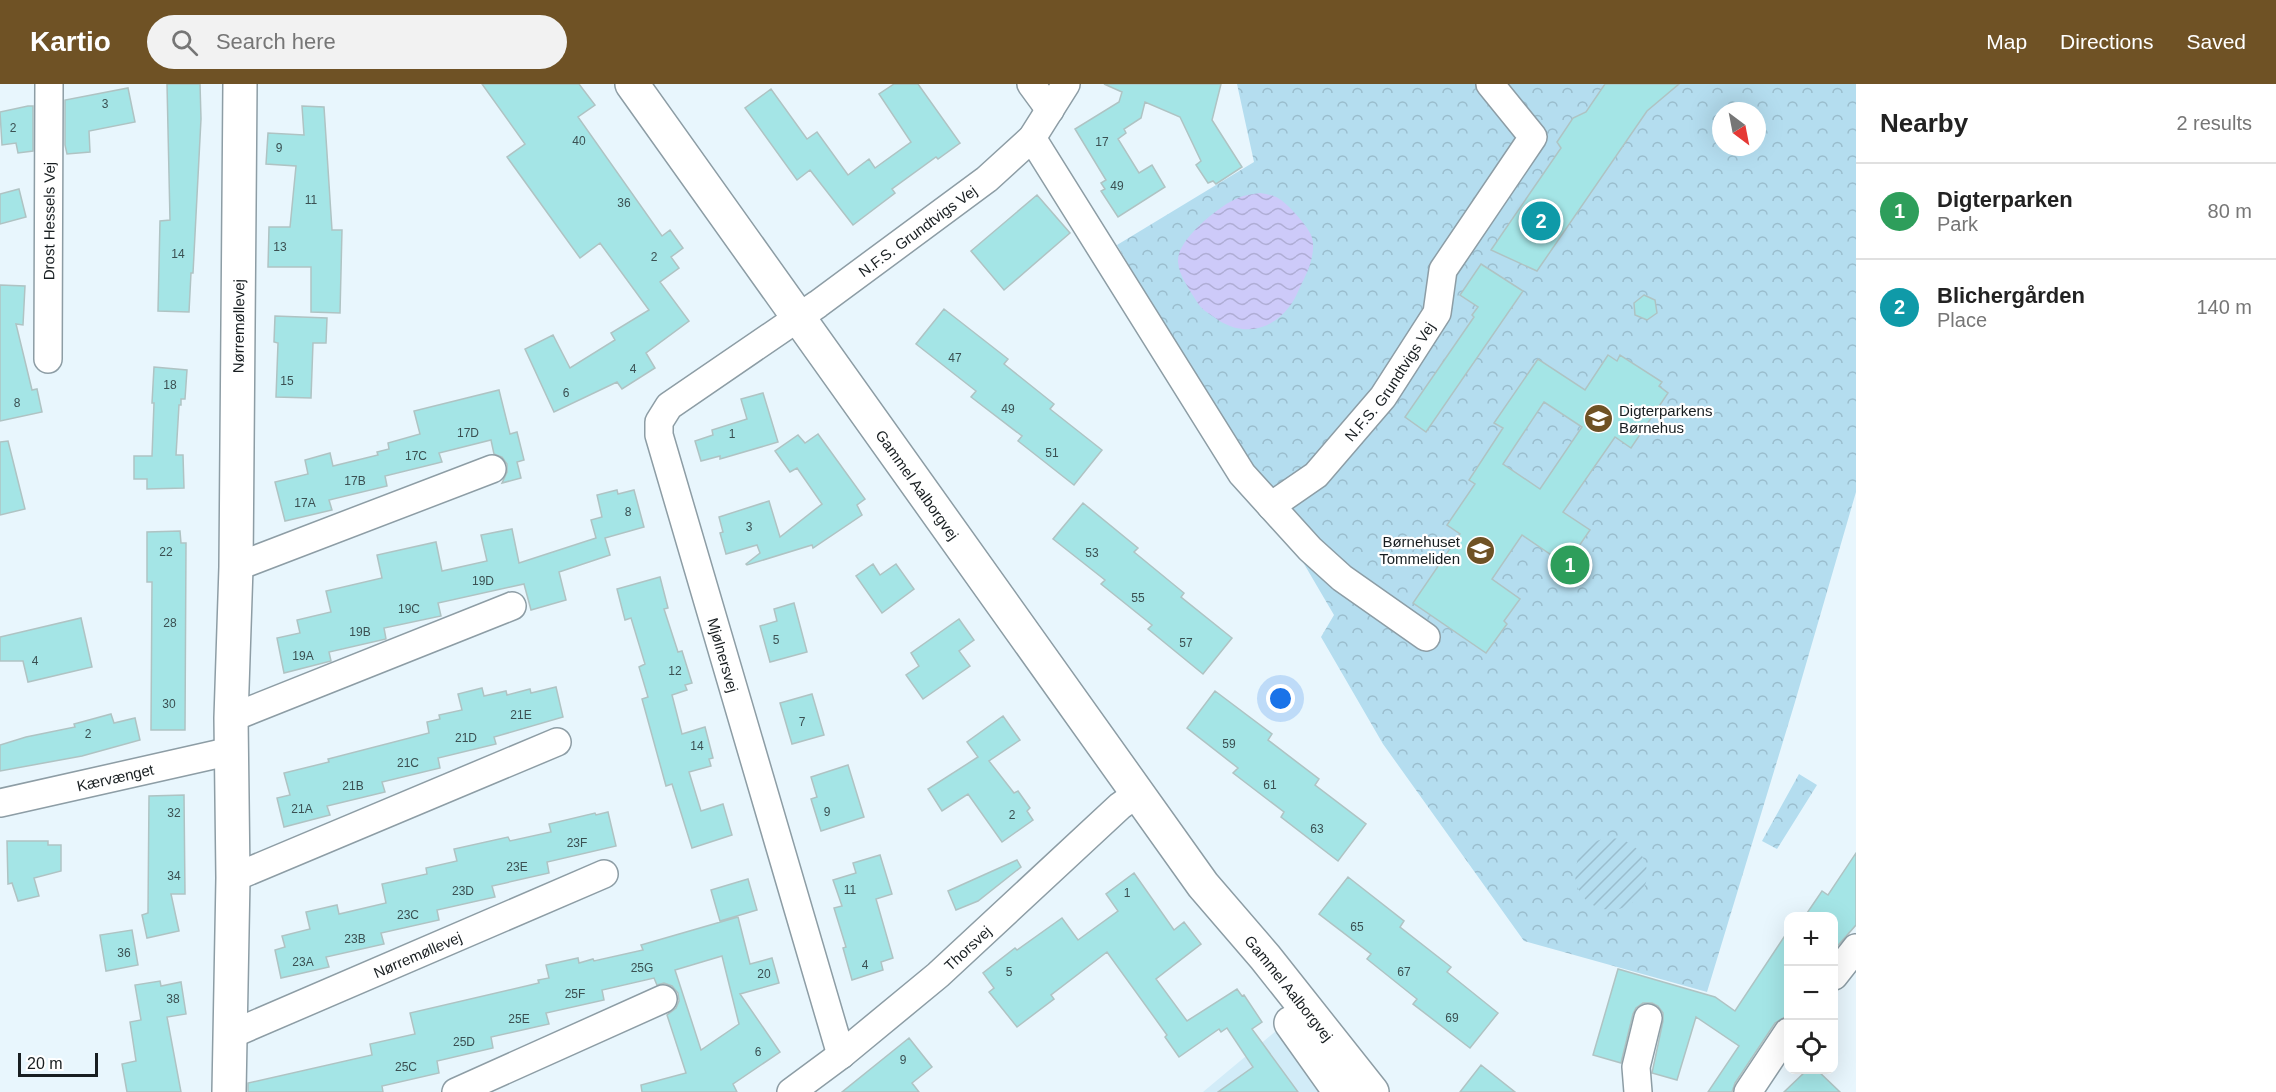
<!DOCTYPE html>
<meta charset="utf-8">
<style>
body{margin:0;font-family:Arial,sans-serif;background:#f2f2f2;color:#222}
.controls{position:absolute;right:18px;bottom:18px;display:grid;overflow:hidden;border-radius:12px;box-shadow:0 6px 24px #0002}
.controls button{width:54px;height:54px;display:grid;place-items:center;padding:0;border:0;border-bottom:2px solid #e0e0e0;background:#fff;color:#222;font:30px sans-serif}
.compass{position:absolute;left:1712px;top:18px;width:54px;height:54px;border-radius:50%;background:#fff;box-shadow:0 6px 24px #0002;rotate:148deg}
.scale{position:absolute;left:18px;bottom:15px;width:80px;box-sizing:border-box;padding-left:6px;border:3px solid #181e21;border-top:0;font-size:16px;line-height:21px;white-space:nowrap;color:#181e21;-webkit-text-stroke:4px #fff;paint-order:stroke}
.you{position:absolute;left:1281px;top:615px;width:21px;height:21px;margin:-15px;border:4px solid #fff;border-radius:50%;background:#1a73e8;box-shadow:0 0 0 9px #1a73e833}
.badge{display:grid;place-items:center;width:39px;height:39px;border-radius:50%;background:#6f5225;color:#fff;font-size:20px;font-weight:700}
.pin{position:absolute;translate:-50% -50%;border:3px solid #fff;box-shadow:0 2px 6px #0006}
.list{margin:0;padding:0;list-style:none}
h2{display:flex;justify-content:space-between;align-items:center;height:78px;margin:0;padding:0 24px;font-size:26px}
h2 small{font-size:20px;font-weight:400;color:#767676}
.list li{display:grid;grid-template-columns:39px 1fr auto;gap:18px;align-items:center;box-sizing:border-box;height:96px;padding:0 24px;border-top:2px solid #e0e0e0}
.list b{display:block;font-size:22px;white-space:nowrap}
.list p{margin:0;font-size:20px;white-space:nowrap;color:#767676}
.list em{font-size:20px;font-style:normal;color:#767676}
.icon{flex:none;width:33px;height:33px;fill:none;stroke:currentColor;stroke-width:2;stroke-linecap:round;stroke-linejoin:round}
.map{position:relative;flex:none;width:1856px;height:1008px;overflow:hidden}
header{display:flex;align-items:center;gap:36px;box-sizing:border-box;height:84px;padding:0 30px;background:#6f5225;color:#fff}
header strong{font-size:28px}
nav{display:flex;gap:33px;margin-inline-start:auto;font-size:21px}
.search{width:420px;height:54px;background:#f2f2f2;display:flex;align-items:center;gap:15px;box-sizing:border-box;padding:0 21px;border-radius:33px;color:#767676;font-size:22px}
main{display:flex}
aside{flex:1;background:#fff}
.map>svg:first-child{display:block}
</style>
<header>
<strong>Kartio</strong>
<div class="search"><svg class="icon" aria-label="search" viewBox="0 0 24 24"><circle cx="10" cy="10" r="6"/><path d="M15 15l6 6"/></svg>Search here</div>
<nav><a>Map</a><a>Directions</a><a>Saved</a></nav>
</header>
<main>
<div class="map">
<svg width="1856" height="1008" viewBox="0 0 1856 1008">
<defs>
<pattern id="park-crowns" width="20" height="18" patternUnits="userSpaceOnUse" patternTransform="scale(1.5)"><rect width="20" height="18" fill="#b4ddef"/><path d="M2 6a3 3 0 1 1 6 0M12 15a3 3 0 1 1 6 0" fill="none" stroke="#9abdcd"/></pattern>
<pattern id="garden-furrows" width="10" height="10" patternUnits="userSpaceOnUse" patternTransform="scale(1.5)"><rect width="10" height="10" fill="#b4ddef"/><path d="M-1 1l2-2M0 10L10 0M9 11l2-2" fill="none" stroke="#9abdcd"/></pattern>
<pattern id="water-waves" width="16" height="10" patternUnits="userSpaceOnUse" patternTransform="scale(1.5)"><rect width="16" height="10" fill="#cdcaf9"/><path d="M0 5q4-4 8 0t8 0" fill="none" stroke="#afadd5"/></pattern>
</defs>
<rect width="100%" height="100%" fill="#e8f6fd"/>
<path fill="#d2ecf8" d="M1276,947L1319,1008H1203Z"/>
<path fill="url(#park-crowns)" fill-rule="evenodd" d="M1237,0H1856V408L1795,618L1707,908L1524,857L1383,660L1321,553L1334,531L1117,161L1254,78ZM1721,27H1757V63H1721Z
M1799,690L1817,701L1777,765L1762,757Z"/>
<path fill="url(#garden-furrows)" d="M1575 790a36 36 0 1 1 72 0a36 36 0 1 1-72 0Z"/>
<path fill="url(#water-waves)" d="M1260,109C1266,110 1273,111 1278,114C1287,119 1307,141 1311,151C1317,165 1309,186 1302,199C1298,207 1295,216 1289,223C1270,248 1240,253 1214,233C1208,229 1201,225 1197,218C1190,206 1179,192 1178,178C1176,156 1220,121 1238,114C1245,111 1253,110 1260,109Z"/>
<path fill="#a4e5e6" stroke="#afc3c3" stroke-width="1.5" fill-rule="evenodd" d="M167,0H200L201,35L193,189H191L189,228L158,227L160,137L170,136Z
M482,0H579L595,21L578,33L662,152L670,146L683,164L671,173L679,184L660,198L689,237L646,269L655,284L622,305L617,298L554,328L525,265L553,251L570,284L615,256L611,249L649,226L600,159L580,174L507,73L525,60Z
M894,0H918L960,59L938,75L936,73L892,105L895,109L853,141L810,86L797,96L745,24L771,5L807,55L817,48L848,91L869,75L875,84L911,58L879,10Z
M1104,0H1221L1212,36L1242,83L1216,100L1213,97L1208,99L1196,81L1201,77L1180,33L1145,18L1141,34L1124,45L1126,49L1118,55L1139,89L1152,81L1165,103L1118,133L1101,107L1105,105L1101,99L1106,96L1075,45L1119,18L1122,8Z
M1605,0H1679L1647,27L1537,187L1491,166L1561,64L1557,58L1573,34L1586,28Z
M128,4L135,38L89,47L90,68L67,70L65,61V16Z
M28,22H33V67L18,69L16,59L2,61L0,28Z
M302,22L324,23L332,146H342L340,229L311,228V183H268L269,143H290L296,82L266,80L268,49L304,51Z
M19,105L26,133L0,140V110Z
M1037,111L1070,149L1004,206L971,167Z
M1481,180L1523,207L1426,348L1405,333L1474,233L1472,231L1478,223L1460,211Z
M0,201L25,202L23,241L16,240L32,306L37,305L42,328L0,337Z
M1644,211L1655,216L1657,229L1647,236L1635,231L1634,219Z
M944,225L1008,275L1004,280L1054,320L1050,325L1102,366L1074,401L1018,357L1022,352L971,313L976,307L916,260Z
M275,232L327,234L326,259H313L311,314L276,313L278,259L274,258Z
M1608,271L1617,277L1620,271L1662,298L1659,302L1668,309L1631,364L1615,353L1563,428L1590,446L1566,481L1522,451L1492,495L1520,515L1504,537L1507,540L1486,569L1413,519L1460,450L1447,441L1475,400L1469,396L1503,344L1494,339L1538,275L1585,306ZM1544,318L1582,343L1540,405L1503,380Z
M154,283L187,286L185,315H181V321H179L176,371H183L184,404L147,405V395H134V372H152L154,319H152Z
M499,306L510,350L517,348L524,376L517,378L521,394L502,399L507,388V380L502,373L494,370L491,356L439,369L442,378L385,392L387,402L329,416L332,426L285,437L275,398L308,390L305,376L330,369L333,382L378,371L377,368L389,365L388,359L420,350L414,327Z
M763,309L778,358L720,375V372L701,377L695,357L713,351L712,346L747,335L741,315Z
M818,350L865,415L857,421L862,431L813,464L812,461L747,481L746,480L760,469L757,461L726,470L720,449L723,448L719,433L769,417L780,453L822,420L797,384L790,388L775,367L798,351L805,359Z
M8,357L25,425L0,431V358Z
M617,406L618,410L634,406L644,443L605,454L610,471L559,488L566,516L531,526L524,500L438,519L441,532L384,544L386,555L329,568L331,577L284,589L277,554L300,549L297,536L331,528L326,507L382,494L377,471L436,458L442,487L487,477L481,451L512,445L519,479L596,454L591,436L602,433L597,411Z
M1083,419L1138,464L1134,468L1184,509L1181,513L1232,554L1203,590L1148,545L1152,541L1101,500L1105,496L1053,455Z
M180,447L181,459H186L185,646H151L152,498H147V448Z
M873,480L880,491L896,480L914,505L882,529L856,492Z
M660,493L668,524L664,525L678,568L682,567L692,599L685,601L687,606L672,611L682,650L705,643L713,674L709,675L711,682L689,688L701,727L723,720L732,751L692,764L672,700L666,702L642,615L648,613L639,583L645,580L631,534L625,536L617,505Z
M794,519L807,568L770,578L760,542L777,537L774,525Z
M81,534L92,583L28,598L23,577H0V553Z
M959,535L974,556L959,567L970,582L923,615L906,591L919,582L911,569Z
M556,603L563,633L494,653L496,660L438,674L440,684L382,698L385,708L327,722L330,731L284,743L277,714L290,711L284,689L329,678L328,675L429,649L427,638L440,635L439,631L462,626L458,610L482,604L484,612L506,607L507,611L530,605L531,609Z
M1215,607L1272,650L1268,656L1319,695L1315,701L1366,740L1338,777L1281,733L1284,728L1233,689L1238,684L1187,644Z
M812,610L824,651L792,660L780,619Z
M111,630L114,639L135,634L140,656L82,672L0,687V661L26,653L75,643L74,640Z
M1003,632L1020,656L989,677L1014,709L1018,707L1030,724L1027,727L1033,736L1002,758L968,710L942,727L928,705L978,673L967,658Z
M848,681L864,733L821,747L811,715L817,713L811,693Z
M184,711L185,810H171L179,847L147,854L142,831L148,829L149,712Z
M608,728L616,762L547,778L549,789L492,802L495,813L437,826L439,836L381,849L384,860L326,873L329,883L281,894L275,866L285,863L282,852L310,845L306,828L337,821L339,830L386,819L382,800L427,790L426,784L457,777L454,765L508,753L510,757L551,748L549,740L595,729L596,731Z
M7,757H48V761H61V787L34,794L39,812L18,817L12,799L8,800Z
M1856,769V841L1833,867V832H1805L1822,807L1828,811Z
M880,771L892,810L876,815L893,874L881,878L883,886L852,896L843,864L846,863L834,824L842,822L833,796L856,789L853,779Z
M1017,776L1021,783L978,817L956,826L948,807Z
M1134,789L1174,846L1184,838L1201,860L1156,895L1187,937L1237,905L1242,912L1244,911L1262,938L1252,945L1298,1008H1218L1253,983L1227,944L1221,948L1219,945L1179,973L1165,953L1167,951L1107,868L1051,911L1054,915L1017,943L989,908L994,904L983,889L1015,864L1017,866L1062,834L1078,856L1118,827L1106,810Z
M1348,793L1404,837L1400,843L1451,883L1447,888L1498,929L1470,964L1413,920L1417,915L1367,875L1371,870L1319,830Z
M748,795L757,826L720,837L711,806Z
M738,833L750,880L772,874L779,899L740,910L780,968L733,1000L737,1008H642L641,1001L686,989L667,931L676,924L679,917L678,909L672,902L664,899L657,901L654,894L602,906L604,916L546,929L549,940L491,953L493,964L437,977L439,989L382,1002L383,1008H248V999L372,971L370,960L415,950L410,929L539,899L538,896L549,894L546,881L578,874L579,879L593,875L594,877L643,866L641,861ZM722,872L739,940L701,966L675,886Z
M132,846L138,881L106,887L100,851Z
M1788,847V931L1775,939L1735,999L1732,1008H1708L1739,962L1696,933L1677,996L1652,989L1663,937V929L1658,922L1652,919H1643L1636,924L1633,930L1621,979L1593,971L1618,885L1715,913L1735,927Z
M160,897L161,902L181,898L186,930L167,933L181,1008H127L122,980L136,977L130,938L141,936L135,901Z
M909,954L932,983L912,999L919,1008H842Z
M1481,981L1515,1008H1460Z
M1807,986H1817L1840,1008H1784Z"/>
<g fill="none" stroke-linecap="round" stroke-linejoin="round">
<defs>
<g id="minor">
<path d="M1031,0L1050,26"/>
<path d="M1032,54L1242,390L1310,465L1342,494L1426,553"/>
<path id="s1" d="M48,275L49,0"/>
<path id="s2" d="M1271,422L1316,391L1383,313L1437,229L1443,186L1533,53L1490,0"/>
<path d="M236,483L492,385"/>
<path d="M231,634L512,522"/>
<path id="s3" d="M0,719L231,667"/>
<path d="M233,794L557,658"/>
<path d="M1834,892L1856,864"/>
<path id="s4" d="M230,951L604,790"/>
<path id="s5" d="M841,971L659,351V338L669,322L818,220L987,95L1032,54L1066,0"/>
<path d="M456,1008L663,915"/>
<path id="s6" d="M791,1008L841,971L938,891L1120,722L1137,710"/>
<path d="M1638,1008L1636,983L1648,934"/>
<path d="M1748,1008L1788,948"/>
</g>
<g id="tertiary">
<path id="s7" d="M632,0L1203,801L1265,873L1372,1008"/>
<path d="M1291,939L1340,1008"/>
<path id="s8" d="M229,1008L233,794L231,634L236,483L240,0"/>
</g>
</defs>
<use href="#minor" stroke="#8d9da5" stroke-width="30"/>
<use href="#tertiary" stroke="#8d9da5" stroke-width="36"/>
<use href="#minor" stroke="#fff" stroke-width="27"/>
<use href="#tertiary" stroke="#fff" stroke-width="33"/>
</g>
<defs>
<symbol id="school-disc" viewBox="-11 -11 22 22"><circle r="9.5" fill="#6f5225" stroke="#fff"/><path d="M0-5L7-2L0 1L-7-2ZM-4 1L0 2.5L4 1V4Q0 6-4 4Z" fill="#fff"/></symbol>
</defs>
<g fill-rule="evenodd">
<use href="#school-disc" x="1582" y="318" width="33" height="33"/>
<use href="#school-disc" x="1464" y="450" width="33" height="33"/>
</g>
<g text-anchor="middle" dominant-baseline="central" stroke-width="4.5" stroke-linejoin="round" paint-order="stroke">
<g font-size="12" fill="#3b5052">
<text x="105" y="20">3</text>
<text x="13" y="44">2</text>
<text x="579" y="57">40</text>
<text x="1102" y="58">17</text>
<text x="279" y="64">9</text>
<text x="1117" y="102">49</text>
<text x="311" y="116">11</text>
<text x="624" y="119">36</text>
<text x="280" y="163">13</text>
<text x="178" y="170">14</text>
<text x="654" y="173">2</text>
<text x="955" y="274">47</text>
<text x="633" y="285">4</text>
<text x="287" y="297">15</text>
<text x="170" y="301">18</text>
<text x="566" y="309">6</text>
<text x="17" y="319">8</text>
<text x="1008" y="325">49</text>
<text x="468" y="349">17D</text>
<text x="732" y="350">1</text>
<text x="1052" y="369">51</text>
<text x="416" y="372">17C</text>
<text x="355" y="397">17B</text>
<text x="305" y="419">17A</text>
<text x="628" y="428">8</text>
<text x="749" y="443">3</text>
<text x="166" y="468">22</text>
<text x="1092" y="469">53</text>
<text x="483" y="497">19D</text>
<text x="1138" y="514">55</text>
<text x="409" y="525">19C</text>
<text x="170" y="539">28</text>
<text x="360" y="548">19B</text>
<text x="776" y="556">5</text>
<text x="1186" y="559">57</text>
<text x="303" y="572">19A</text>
<text x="35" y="577">4</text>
<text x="675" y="587">12</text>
<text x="169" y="620">30</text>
<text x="521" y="631">21E</text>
<text x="802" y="638">7</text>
<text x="88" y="650">2</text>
<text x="466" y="654">21D</text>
<text x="1229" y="660">59</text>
<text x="697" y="662">14</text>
<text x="408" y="679">21C</text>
<text x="1270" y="701">61</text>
<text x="353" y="702">21B</text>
<text x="302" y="725">21A</text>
<text x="827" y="728">9</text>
<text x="174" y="729">32</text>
<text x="1012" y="731">2</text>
<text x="1317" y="745">63</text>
<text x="577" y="759">23F</text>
<text x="517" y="783">23E</text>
<text x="174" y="792">34</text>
<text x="850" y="806">11</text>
<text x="463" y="807">23D</text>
<text x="1127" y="809">1</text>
<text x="408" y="831">23C</text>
<text x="1357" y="843">65</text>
<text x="355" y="855">23B</text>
<text x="124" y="869">36</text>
<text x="303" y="878">23A</text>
<text x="865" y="881">4</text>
<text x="642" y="884">25G</text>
<text x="1009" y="888">5</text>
<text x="1404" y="888">67</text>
<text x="764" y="890">20</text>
<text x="575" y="910">25F</text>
<text x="173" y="915">38</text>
<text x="1452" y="934">69</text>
<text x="519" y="935">25E</text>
<text x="464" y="958">25D</text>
<text x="758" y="968">6</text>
<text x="903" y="976">9</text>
<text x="406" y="983">25C</text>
</g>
<g font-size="15" fill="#181e21" stroke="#fff">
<text stroke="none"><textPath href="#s1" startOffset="138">Drost Hessels Vej</textPath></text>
<text stroke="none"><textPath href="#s5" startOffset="982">N.F.S. Grundtvigs Vej</textPath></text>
<text stroke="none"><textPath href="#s8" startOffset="766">Nørremøllevej</textPath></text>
<text stroke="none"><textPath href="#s2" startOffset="174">N.F.S. Grundtvigs Vej</textPath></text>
<text stroke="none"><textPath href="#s7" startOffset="492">Gammel Aalborgvej</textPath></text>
<text transform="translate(723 571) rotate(74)">Mjølnersvej</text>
<text stroke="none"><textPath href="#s3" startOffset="118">Kærvænget</textPath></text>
<text stroke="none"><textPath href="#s6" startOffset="228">Thorsvej</textPath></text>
<text stroke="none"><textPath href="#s4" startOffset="204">Nørremøllevej</textPath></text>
<text stroke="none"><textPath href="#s7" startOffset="1118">Gammel Aalborgvej</textPath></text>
</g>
<g font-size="15" fill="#181e21" stroke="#fff" text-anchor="start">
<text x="1619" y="326">Digterparkens<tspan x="1619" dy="17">Børnehus</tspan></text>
<text x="1460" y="457" text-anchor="end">Børnehuset<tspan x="1460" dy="17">Tommeliden</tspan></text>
</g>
</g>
</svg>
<div class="controls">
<button>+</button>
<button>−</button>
<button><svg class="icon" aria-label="locate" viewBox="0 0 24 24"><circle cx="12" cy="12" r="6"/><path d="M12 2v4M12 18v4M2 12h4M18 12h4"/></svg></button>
</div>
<svg class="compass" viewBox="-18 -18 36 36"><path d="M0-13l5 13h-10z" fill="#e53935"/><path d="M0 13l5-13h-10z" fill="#767676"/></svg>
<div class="scale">20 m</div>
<div class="you"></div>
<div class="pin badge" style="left:1570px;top:481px;background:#2e9e5b">1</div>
<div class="pin badge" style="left:1541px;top:137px;background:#0f9aa8">2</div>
</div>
<aside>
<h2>Nearby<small>2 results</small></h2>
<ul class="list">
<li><span class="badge" style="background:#2e9e5b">1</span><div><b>Digterparken</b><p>Park</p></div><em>80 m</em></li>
<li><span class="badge" style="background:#0f9aa8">2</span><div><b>Blichergården</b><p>Place</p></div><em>140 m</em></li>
</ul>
</aside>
</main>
